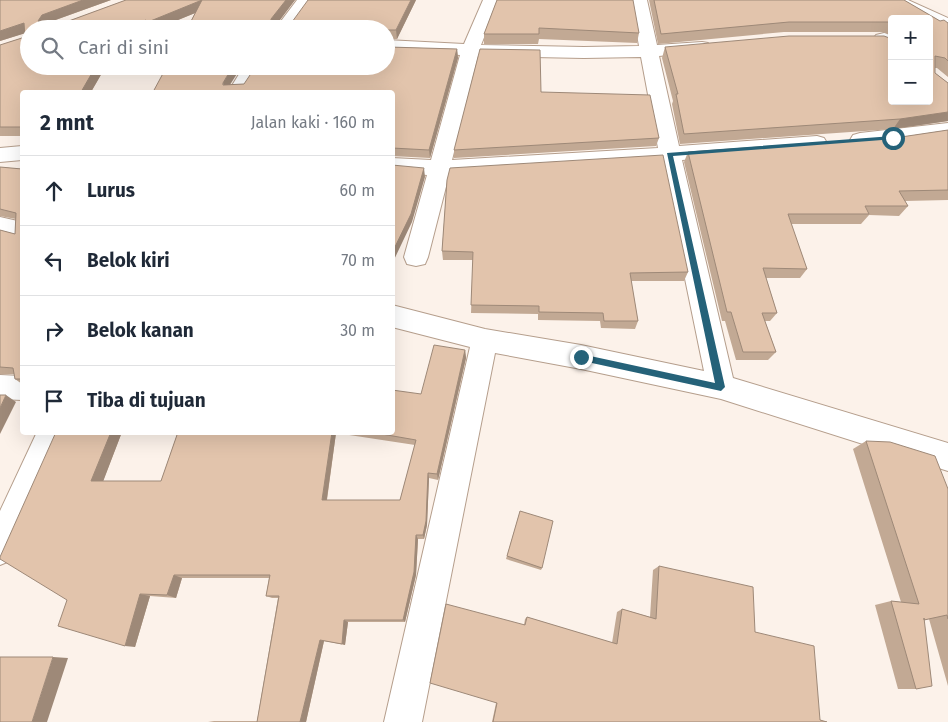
<!DOCTYPE html>
<html lang="id">
<meta charset="utf-8">
<style>
body{margin:0;font-family:"Fira Sans",sans-serif;background:#f6f6f7;color:#1f2937}
.controls{position:absolute;right:15px;top:15px;display:grid;overflow:hidden;border-radius:5px;box-shadow:0 5px 20px #0002}
.controls button{width:45px;height:45px;display:grid;place-items:center;padding:0;border:0;border-bottom:1px solid #e0e1e3;background:#fff;color:#1f2937;font:25px sans-serif}
.stop{position:absolute;width:15px;height:15px;margin:-11px;border:4px solid #256279;border-radius:50%;background:#fff}
.stop.end{background:#256279;border-color:#fff;box-shadow:0 1px 5px #0008}
.list{margin:0;padding:0;list-style:none}
h2{display:flex;justify-content:space-between;align-items:center;height:65px;margin:0;padding:0 20px;font-size:21px}
h2 small{font-size:16px;font-weight:400;color:#747a83}
.list li{display:grid;grid-template-columns:32px 1fr auto;gap:15px;align-items:center;box-sizing:border-box;height:70px;padding:0 20px;border-top:1px solid #e0e1e3}
.list b{display:block;font-size:19px;white-space:nowrap}
.list em{font-size:16px;font-style:normal;color:#747a83}
.icon{flex:none;width:28px;height:28px;fill:none;stroke:currentColor;stroke-width:2;stroke-linecap:round;stroke-linejoin:round}
.map{position:relative;flex:none;width:948px;height:722px;overflow:hidden}
.search{position:absolute;background:#fff;box-shadow:0 5px 20px #0002;left:20px;top:20px;width:375px;height:55px;display:flex;align-items:center;gap:12px;box-sizing:border-box;padding:0 18px;border-radius:28px;color:#747a83;font-size:19px}
.panel{position:absolute;background:#fff;box-shadow:0 5px 20px #0002;left:20px;top:90px;width:375px;height:345px;border-radius:5px}
.map>svg:first-child{display:block}
</style>
<div class="map">
<svg width="948" height="722" viewBox="0 0 948 722">
<rect width="100%" height="100%" fill="#fcf2ea"/>
<g fill="none" stroke-linecap="round" stroke-linejoin="round">
<defs>
<path id="minor" d="M297,0H314L293,29H275Z
M483,0H499L481,45L584,47L639,46L631,0H647L657,45L702,42L708,43L711,47L708,51L659,56L679,146L817,136L824,138L827,143L824,148L817,150L682,160L733,378L948,443V471L721,399L581,369L495,353L422,722H384L470,347L392,327V305L485,329L581,345L704,371L661,162L449,175L428,257L425,264L416,266L407,264L404,257L427,175L392,172V158L431,160L460,55L386,50V40L464,44ZM478,56L584,58L641,57L658,148L452,160Z
M887,0H908L948,18V30L929,23V19H921L889,4Z
M892,31V42L882,44L876,43L873,39L876,35Z
M244,66H262L246,92H228Z
M948,123V137L860,147L853,145L850,140L853,135L860,133Z
M22,146V160L0,162V148Z
M0,217L22,222V240L0,235Z
M0,375L22,376V400L0,399Z
M37,432H67L12,560L0,565V511Z"/>
</defs>
<use href="#minor" stroke="#b59e8c" stroke-width="2"/>
<use href="#minor" fill="#fff" fill-rule="evenodd"/>
</g>
<path fill="#c2a994" fill-rule="evenodd" d="M0,0H111L50,22H66L126,0H295L278,22H292L416,0L397,39H386V29H187L195,13L156,29L150,28L29,66H106L91,92H22V136H0V45L25,37V33L0,41Z
M497,0L639,33L637,43L539,39L538,44H484V34Z
M649,0H904L940,21L948,23V77L937,68H935V73L948,83V121L893,129L680,144L672,104L673,101L662,58L665,47L892,101L929,19H892V36L882,32H784L658,44Z
M390,44V47L457,49L458,58L430,158L392,156V92H153L230,85L244,84Z
M541,92L659,138L656,146L454,158V150Z
M948,130V200L905,201L908,206L899,216L869,215L861,224H791L807,269L800,278H766L777,313L770,321H765L776,352L768,360H736L725,321H722L684,162L688,152L901,137Z
M0,167L22,169V384L15,379L14,374H0V230L15,234L16,219L0,216Z
M447,180L688,272L684,281H631L638,321L635,329L601,328L600,321L538,320V314L471,313L473,260H443L442,251Z
M465,350L466,358L438,480L429,478L427,525L424,539H418L416,575L405,622H348L345,645L324,641L306,722H208L214,721H257L278,598H272L266,596L269,578H182L176,598L150,596L135,647L67,600L56,432H122L103,481H161L178,432H392L421,394ZM336,433L415,445L400,500H327Z
M866,441L948,489V686L929,619L924,620L916,689H898L875,605L891,601L901,602L853,449Z
M520,511L542,568L541,570L506,559Z
M659,566L755,632L820,720L827,722H492L496,703L524,625L525,619L527,617L612,643L617,612L622,609L650,617L653,570Z"/>
<path fill="#9e8978" d="M83,0H111L47,23L43,29L38,21L42,15Z
M202,0L205,9L156,29H152L148,22Z
M286,0H295L274,28L271,19Z
M411,0H416L397,39L396,30Z
M146,20L150,28L124,29Z
M24,23L29,32L0,41V31Z
M457,49L458,58L430,158L429,150Z
M96,66H106L91,92H81Z
M233,66H242L226,91L223,83Z
M948,112V121L893,129L900,119Z
M424,168L425,177L412,222L392,264V253Z
M465,350L466,358L438,480L437,474Z
M6,395L16,402L0,434V408Z
M111,432H122L101,487L91,481Z
M332,432H336V433L326,505L322,500Z
M428,473L429,478L427,525L424,539L423,535Z
M416,535L418,539L416,575L405,622L403,620Z
M174,575L182,578L176,598L167,595Z
M140,594L150,596L135,647L125,646Z
M344,620L348,622L345,645L342,644Z
M320,640L324,641L306,722H300Z
M53,657L68,658L47,722H32Z"/>
<path fill="#e2c4ac" stroke="#9e8978" d="M0,0H83L42,15L38,21L39,22H66L126,0H286L271,19V22H292L308,0H411L396,30H386V29H187L202,0L148,22L146,20L124,29H29V66H96L81,92H22V127H0V45L25,37L24,23L0,31Z
M497,0H633L639,33L539,28V34H484Z
M654,0H904L940,21L944,20L948,23V61L945,58L935,56V73L948,83V112L900,119L684,134L676,94H678L665,47L789,36H884L892,39V101H929V19H892V23L888,22H789L661,34Z
M386,43L390,44L388,47L457,49L429,150L392,148V92H153L167,66H233L223,83V85L244,84L256,66H386Z
M480,49L540,50L541,92L650,95L659,138L454,150Z
M948,130V190L899,191L908,206H865L869,214H788L807,269L763,268L777,313H762L776,352H743L731,312H727L688,152L901,137Z
M663,155L688,272L630,273L638,321H604L603,313L539,312V306L471,305L473,252L442,251L447,180L450,168Z
M392,165L424,168L411,214L392,253Z
M0,167L22,169V379H15L13,368L0,367V230L15,234L16,213L0,209Z
M434,345L465,350L437,474L428,473L426,521L423,535H416L414,572L403,620H344L342,644L320,640L300,722H257L279,596H266L270,575H174L167,595L140,594L125,646L58,626L67,600L0,559V557L56,432H111L91,481H161L178,432H332L322,500H400L416,440L370,432H392V390L421,394Z
M0,395H6L0,408Z
M866,441L890,442L935,456L948,489V619L947,615L924,620V618L932,686L916,689L891,601L919,604Z
M520,511L553,521L542,568L507,556Z
M659,566L753,587L755,632L814,646L820,720L827,722H493L497,703L430,683L446,604L525,625L527,617L617,644L622,609L656,619Z
M0,657H53L32,722H0Z"/>
<path fill="#256279" d="M893,136L896,138L895,139L673,156L725,387L721,391L578,360L577,357L581,354L715,383L667,153Z"/>
</svg>
<div class="controls">
<button>+</button>
<button>−</button>
</div>
<div class="stop" style="left:893px;top:138px"></div>
<div class="stop end" style="left:581px;top:357px"></div>
<div class="search"><svg class="icon" aria-label="search" viewBox="0 0 24 24"><circle cx="10" cy="10" r="6"/><path d="M15 15l6 6"/></svg>Cari di sini</div>
<section class="panel">
<h2>2 mnt<small>Jalan kaki · 160 m</small></h2>
<ul class="list">
<li><svg class="icon" aria-label="ahead" viewBox="0 0 24 24"><path d="M12 20V5M6 11l6-6 6 6"/></svg><div><b>Lurus</b></div><em>60 m</em></li>
<li><svg class="icon" aria-label="left" viewBox="0 0 24 24"><path d="M17 20v-9H6M10 6l-5 5 5 5"/></svg><div><b>Belok kiri</b></div><em>70 m</em></li>
<li><svg class="icon" aria-label="right" viewBox="0 0 24 24"><path d="M7 20v-9h11M14 6l5 5-5 5"/></svg><div><b>Belok kanan</b></div><em>30 m</em></li>
<li><svg class="icon" aria-label="arrive" viewBox="0 0 24 24"><path d="M6 21V4h12l-3 4 3 4H6"/></svg><div><b>Tiba di tujuan</b></div></li>
</ul>
</section>
</div>
